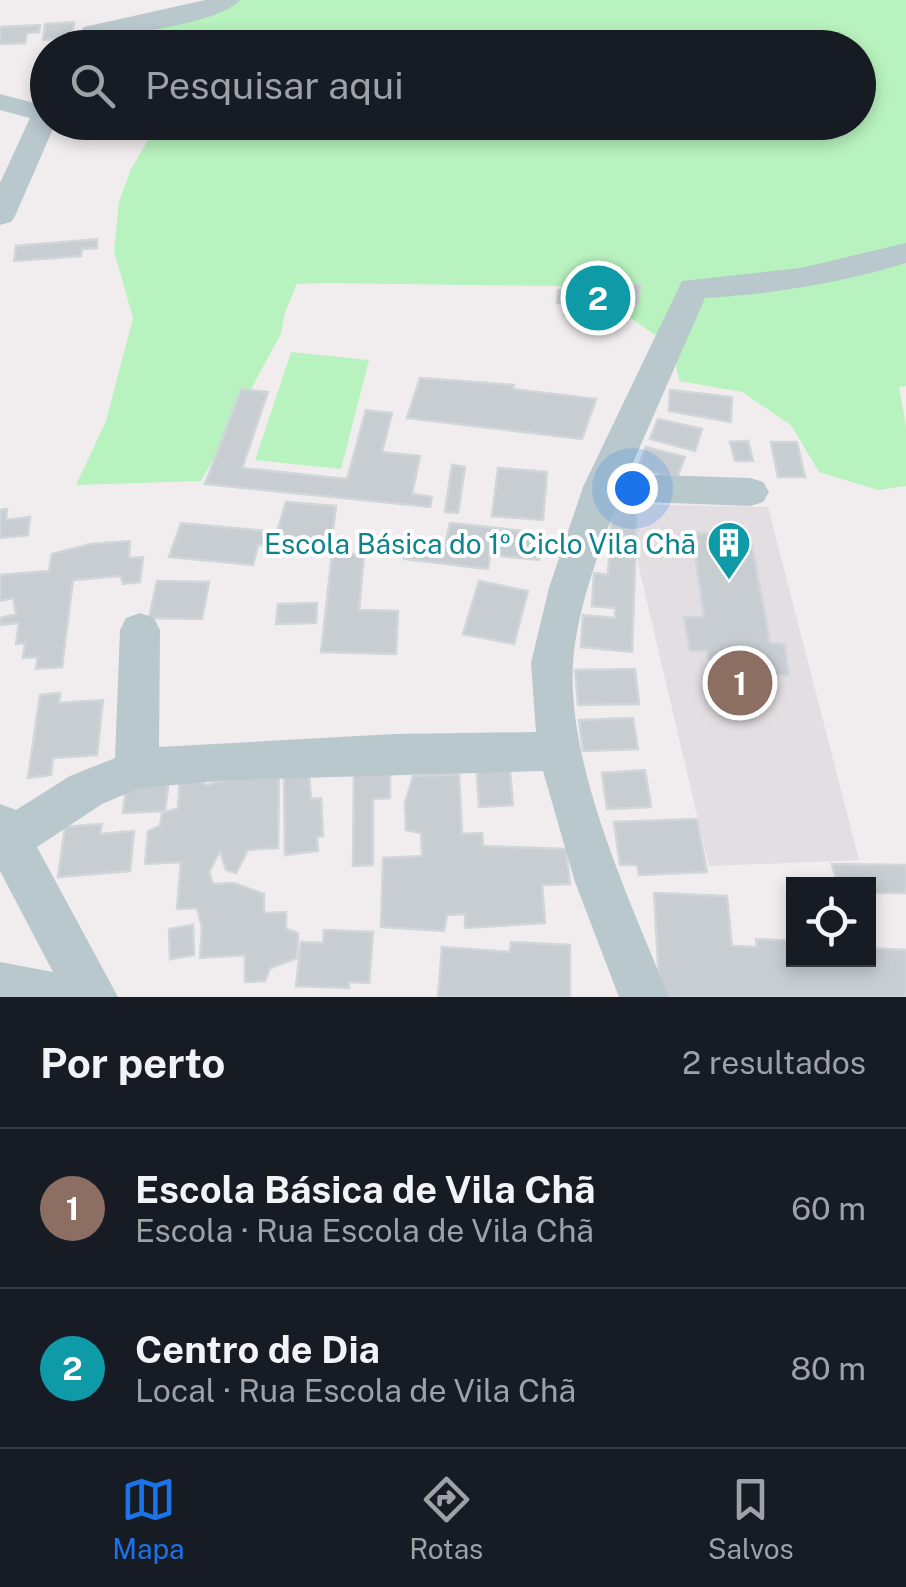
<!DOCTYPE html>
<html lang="pt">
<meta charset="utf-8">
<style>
body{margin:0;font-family:"Public Sans",sans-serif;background:#20242c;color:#f1f3f6}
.controls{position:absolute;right:30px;bottom:30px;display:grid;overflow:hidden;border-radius:0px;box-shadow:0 5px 15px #0003}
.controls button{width:90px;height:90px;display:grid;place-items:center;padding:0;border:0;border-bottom:2px solid #363941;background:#171b24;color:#f1f3f6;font:50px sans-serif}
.you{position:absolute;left:632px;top:488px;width:35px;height:35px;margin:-25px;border:8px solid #fff;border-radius:50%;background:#1a73e8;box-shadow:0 0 0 15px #1a73e833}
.badge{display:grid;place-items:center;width:65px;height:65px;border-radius:50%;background:#1a73e8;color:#fff;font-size:32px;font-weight:700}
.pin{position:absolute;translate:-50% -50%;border:5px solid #fff;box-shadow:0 2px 10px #0006}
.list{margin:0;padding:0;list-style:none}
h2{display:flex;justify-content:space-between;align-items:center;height:130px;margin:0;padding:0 40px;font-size:42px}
h2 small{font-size:32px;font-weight:400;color:#9ea1a6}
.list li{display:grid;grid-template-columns:65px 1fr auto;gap:30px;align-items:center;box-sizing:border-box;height:160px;padding:0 40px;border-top:2px solid #363941}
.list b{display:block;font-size:38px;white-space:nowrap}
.list p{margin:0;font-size:32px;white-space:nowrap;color:#9ea1a6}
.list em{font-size:32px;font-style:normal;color:#9ea1a6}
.icon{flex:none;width:55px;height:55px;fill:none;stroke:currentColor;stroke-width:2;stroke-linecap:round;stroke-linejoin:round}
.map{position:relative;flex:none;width:906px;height:997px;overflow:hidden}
.search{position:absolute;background:#171b24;box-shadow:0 5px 15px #0003;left:30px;right:30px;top:30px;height:110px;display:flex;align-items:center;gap:25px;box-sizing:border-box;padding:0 35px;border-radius:55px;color:#9ea1a6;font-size:38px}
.sheet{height:450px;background:#171b24}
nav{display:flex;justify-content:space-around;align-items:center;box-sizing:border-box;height:140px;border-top:2px solid #363941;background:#171b24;font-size:28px;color:#9ea1a6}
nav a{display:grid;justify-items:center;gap:5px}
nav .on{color:#1a73e8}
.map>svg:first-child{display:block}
</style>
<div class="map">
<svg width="906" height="997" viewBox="0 0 906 997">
<rect width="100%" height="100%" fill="#f1edee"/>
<path fill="#e2dee1" d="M624,504L768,507L859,860L709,866Z"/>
<path fill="#b8f2be" d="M217,0H906V386L899,387L906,426V486L878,490L819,472L791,425L742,392L679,381L673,348L627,315L624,287L325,283L297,284L285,312L281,334L201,481L76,485L106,421L133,318L114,251L119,202L131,169L158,123L858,122V48H71L87,26H108Z
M291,352L369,360L341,469L255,460Z"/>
<path fill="#c7cdd1" stroke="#d1d6da" stroke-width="2.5" d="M74,22L72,38L43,40L45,24Z
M40,25L39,32L27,33L25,43L0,44V27Z
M97,239V248L82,249L81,256L14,261L16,246Z
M598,281L640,285L638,304H629L627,319L565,314L566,304L557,303L558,290L595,293Z
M420,378L514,385L513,389L596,399L582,439L407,418Z
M241,389L268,392L242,468L347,479L366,410L392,413L382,452L420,456L412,494L432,497L430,507L205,484Z
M670,390L732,397L731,422L669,411Z
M658,419L702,429L695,451L650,439Z
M748,441L753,461H735L730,442Z
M771,442H797L805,477H778Z
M646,447L685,457L677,478L638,468Z
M452,465L465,467L458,513L445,512Z
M498,468L547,472L543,520L492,516Z
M286,502L336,506L330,552L258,545L253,565L169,557L181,523L277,532Z
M612,506L637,508L632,652L581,647L583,615L615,618V608L592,606L594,573L608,575Z
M7,509L6,520L30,517L28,535L0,538V510Z
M450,523L542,533L539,560L490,555L488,569L404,559L408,541L445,545Z
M692,533L720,534L722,545L752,546L770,643L784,644L789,675L711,674L707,651H690L684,617H704Z
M130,541L129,558L143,557L140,582L123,584L121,576L73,580L62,667L36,669L38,657L23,658L25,643L16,644L19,623L0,625V618L16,614L13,598L0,601V575L49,571L52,554L91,544Z
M332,554H364L359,610L398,611L396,654L321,652Z
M157,581L209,582L202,619L149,618Z
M479,581L528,591L514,644L463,634Z
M317,603L316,623L276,624L278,604Z
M635,669L639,704L578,705L575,670Z
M60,693L59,703L103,700L97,755L53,758L51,775L28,778L40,695Z
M633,718L638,749L583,751L579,720Z
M509,760L513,805L479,807L476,761Z
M390,770V798L373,799V865L353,866L354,772Z
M645,770L651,807L607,809L602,773Z
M309,773L311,799L321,798L323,836L317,837L318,851L285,855L284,775Z
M459,774L462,834L482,833L483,846L566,849L570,884L542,885L545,923L465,928V914L447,915L444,931L381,927L383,858L422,856L421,833L406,830L405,803L413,776Z
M279,775L278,848L248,850L236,873L226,870L220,851L209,872L213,884L233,883L264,894V913L286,912V929L298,933L297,958L270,968L265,981L245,982V955L200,958L202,927L197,908L177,909L181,862L145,864L148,831L160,826L162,813L178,808L180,776L208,785L229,778Z
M169,780L165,811L123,813L127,781Z
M697,819L707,872L639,875L637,865H620L614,822Z
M102,824L100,834L134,831L130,871L58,877L65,827Z
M832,864L906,865V893H868V884H837Z
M654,893L727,896L732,946L757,947L756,939L794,941V959H868V948L906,950V997H660Z
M193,925L194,955L170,959L169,929Z
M324,930L373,932L369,983L349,982V988L296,986L301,942L323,943Z
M511,942L570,945V997H438L442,947L510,952Z"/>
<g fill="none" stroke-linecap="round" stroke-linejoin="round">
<path fill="#b8c8cc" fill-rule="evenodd" d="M205,0H240C219,24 127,33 93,40L80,32L84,27Z
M0,94L38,104L48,101V122H56L15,216L11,222L0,225V183L30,118L0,110Z
M906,243V263C840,283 773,294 705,298L628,474L750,478L763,482L769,492L763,502L750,506L618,501C599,552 577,608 573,663C567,767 630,901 669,997H619L575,882L543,771L230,780L140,788L102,804L37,847L118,997H0V962L53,972L0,871V804L16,810L70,776L115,758L120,630L126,618L140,613L154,618L160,630L159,747L394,734L536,732L531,663L549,588L583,487L682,281L801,268Z"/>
</g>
<defs>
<symbol id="building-pin" viewBox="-11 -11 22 30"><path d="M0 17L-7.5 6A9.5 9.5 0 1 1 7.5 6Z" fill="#0f9aa8" stroke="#fff"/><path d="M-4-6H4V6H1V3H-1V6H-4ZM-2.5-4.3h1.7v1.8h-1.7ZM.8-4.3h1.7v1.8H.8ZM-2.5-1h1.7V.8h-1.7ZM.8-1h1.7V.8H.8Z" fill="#fff"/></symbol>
</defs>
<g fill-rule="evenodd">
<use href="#building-pin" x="704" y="518" width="50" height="68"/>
</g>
<g text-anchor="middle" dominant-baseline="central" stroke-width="8" stroke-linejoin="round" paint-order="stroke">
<g font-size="28" fill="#0d838f" stroke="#fff" text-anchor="end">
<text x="696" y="543">Escola Básica do 1º Ciclo Vila Chã</text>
</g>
</g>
</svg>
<div class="controls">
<button><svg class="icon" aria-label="locate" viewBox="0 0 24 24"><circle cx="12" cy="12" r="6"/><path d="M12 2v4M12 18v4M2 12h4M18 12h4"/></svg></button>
</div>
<div class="you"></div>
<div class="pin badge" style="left:740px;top:683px;background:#8d6e63">1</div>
<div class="pin badge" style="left:598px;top:298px;background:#0f9aa8">2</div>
<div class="search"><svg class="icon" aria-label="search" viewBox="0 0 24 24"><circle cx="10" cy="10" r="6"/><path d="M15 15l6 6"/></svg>Pesquisar aqui</div>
</div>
<section class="sheet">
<h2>Por perto<small>2 resultados</small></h2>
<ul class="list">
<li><span class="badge" style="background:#8d6e63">1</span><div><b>Escola Básica de Vila Chã</b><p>Escola · Rua Escola de Vila Chã</p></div><em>60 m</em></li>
<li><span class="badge" style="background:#0f9aa8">2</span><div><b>Centro de Dia</b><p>Local · Rua Escola de Vila Chã</p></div><em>80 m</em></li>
</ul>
</section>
<nav>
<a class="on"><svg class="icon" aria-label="map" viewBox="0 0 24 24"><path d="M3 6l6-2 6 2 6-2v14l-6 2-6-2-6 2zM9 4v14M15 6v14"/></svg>Mapa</a>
<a><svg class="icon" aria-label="directions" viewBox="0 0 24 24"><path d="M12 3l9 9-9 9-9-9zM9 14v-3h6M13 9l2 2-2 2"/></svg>Rotas</a>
<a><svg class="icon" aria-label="saved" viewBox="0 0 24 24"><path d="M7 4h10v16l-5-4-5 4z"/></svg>Salvos</a>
</nav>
